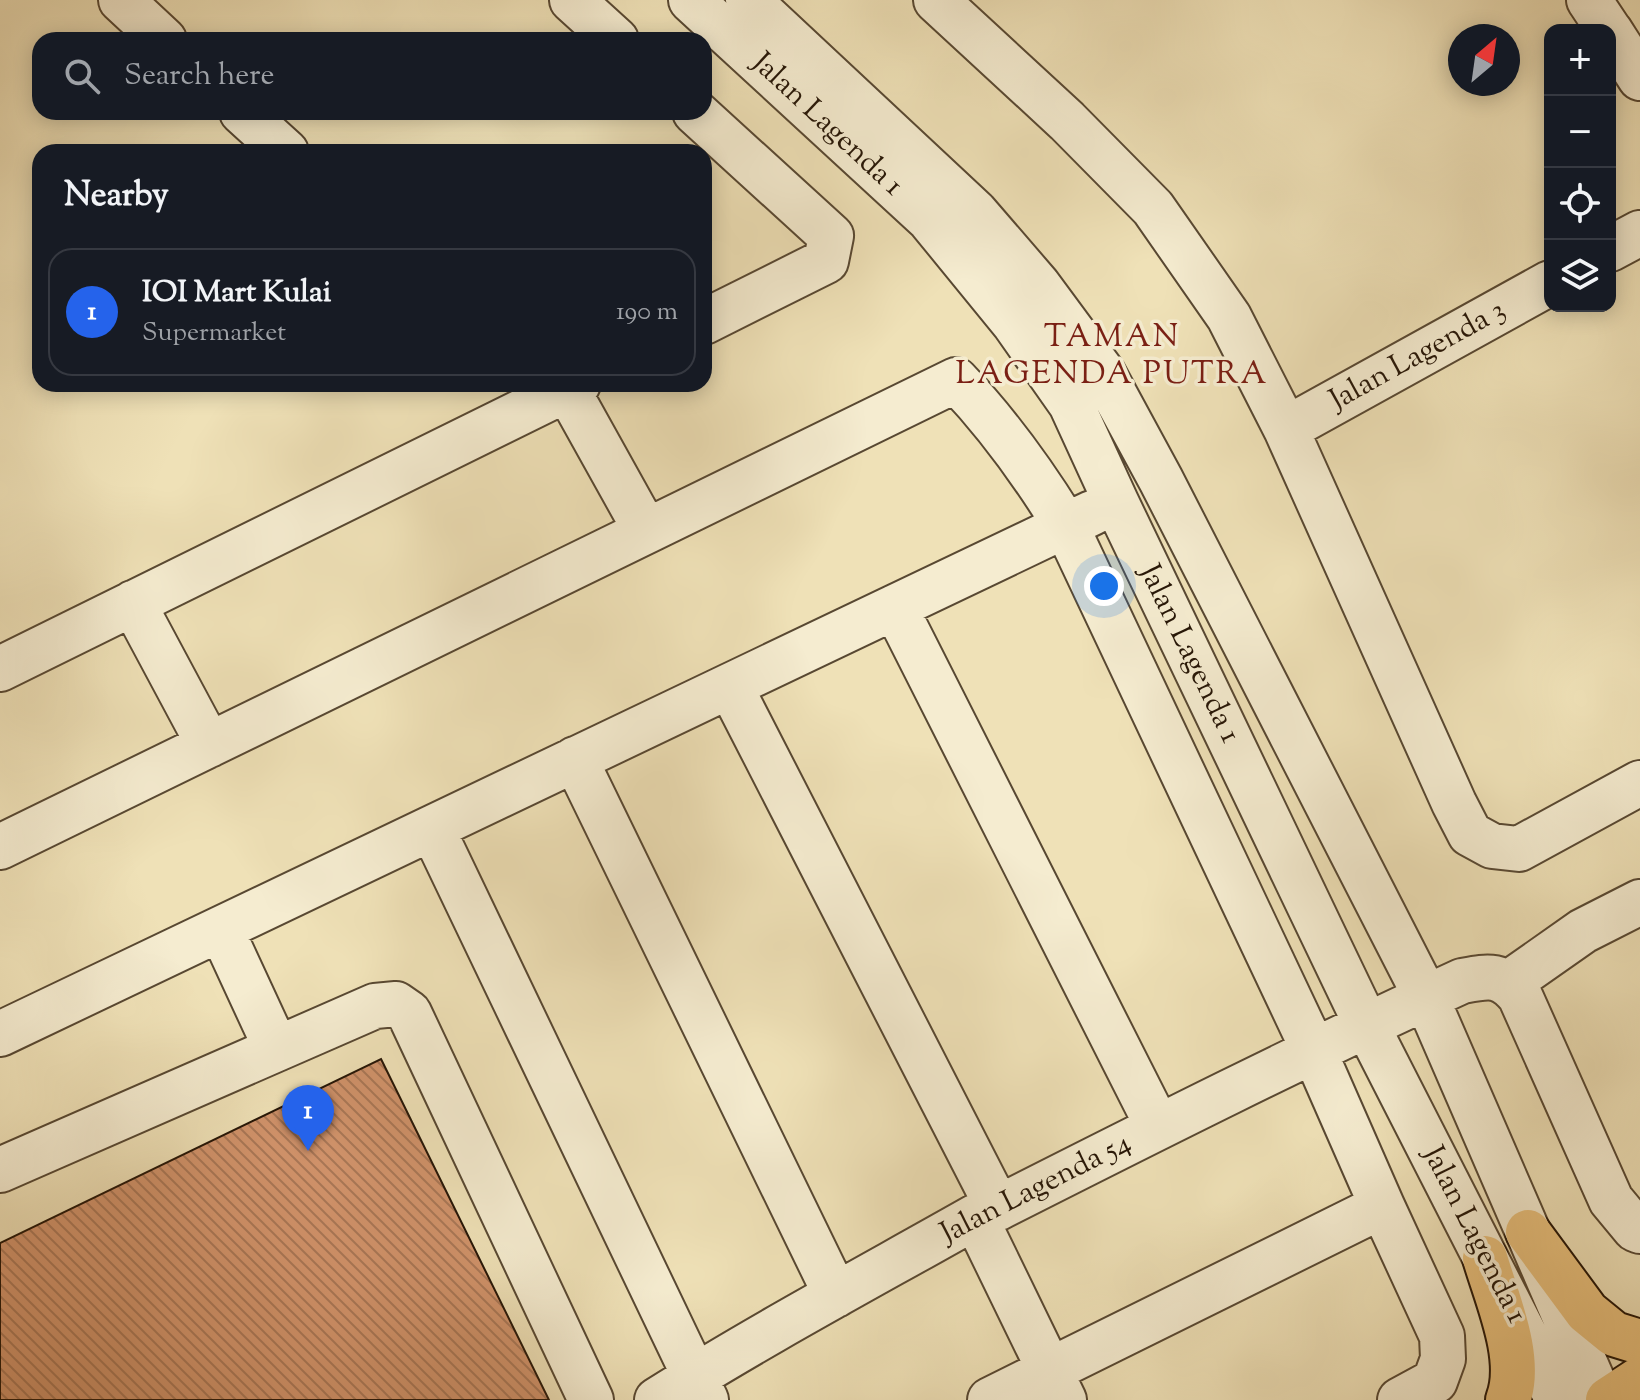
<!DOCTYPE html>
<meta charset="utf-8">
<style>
body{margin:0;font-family:"Sorts Mill Goudy",serif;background:#242831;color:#f1f3f6}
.controls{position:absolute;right:24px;top:24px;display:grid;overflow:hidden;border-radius:16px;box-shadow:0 4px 20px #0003}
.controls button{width:72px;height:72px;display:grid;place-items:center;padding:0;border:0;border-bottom:2px solid #363941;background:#171b24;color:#f1f3f6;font:40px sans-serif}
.compass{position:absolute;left:1448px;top:24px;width:72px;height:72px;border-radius:50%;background:#171b24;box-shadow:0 4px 20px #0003;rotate:29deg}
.you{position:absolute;left:1104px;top:586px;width:28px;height:28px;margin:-20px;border:6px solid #fff;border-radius:50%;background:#1a73e8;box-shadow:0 0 0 12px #1a73e833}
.badge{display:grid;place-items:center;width:52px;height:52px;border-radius:50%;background:#2563eb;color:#fff;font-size:26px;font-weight:700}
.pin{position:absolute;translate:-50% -66px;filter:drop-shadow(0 2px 4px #0008)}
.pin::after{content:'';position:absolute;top:42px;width:28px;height:24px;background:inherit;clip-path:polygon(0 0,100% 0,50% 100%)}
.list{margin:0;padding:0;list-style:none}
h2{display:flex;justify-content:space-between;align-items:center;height:104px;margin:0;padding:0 32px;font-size:34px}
h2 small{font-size:26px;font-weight:400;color:#9ea1a6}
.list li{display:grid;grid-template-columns:52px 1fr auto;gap:24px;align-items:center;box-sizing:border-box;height:128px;margin:0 16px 16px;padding:0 16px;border:2px solid #363941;border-radius:24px}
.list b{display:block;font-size:30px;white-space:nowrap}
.list p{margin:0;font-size:26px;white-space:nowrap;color:#9ea1a6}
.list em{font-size:26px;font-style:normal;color:#9ea1a6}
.icon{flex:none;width:44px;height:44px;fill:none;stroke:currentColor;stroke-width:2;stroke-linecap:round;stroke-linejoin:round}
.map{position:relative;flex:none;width:1640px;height:1400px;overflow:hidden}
.search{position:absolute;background:#171b24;box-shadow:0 4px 20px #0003;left:32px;top:32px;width:680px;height:88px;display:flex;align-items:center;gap:20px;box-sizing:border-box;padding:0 28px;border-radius:24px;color:#9ea1a6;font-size:30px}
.panel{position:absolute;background:#171b24;box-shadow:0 4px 20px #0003;left:32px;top:144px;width:680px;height:248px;border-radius:24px}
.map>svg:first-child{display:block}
</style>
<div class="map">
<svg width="1640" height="1400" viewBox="0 0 1640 1400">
<defs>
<pattern id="building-back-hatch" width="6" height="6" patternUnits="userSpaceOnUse" patternTransform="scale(2)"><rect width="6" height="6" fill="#d1936b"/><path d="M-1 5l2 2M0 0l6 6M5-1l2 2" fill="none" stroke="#a97756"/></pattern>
</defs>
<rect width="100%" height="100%" fill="#efe1b7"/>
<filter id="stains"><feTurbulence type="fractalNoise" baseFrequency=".0025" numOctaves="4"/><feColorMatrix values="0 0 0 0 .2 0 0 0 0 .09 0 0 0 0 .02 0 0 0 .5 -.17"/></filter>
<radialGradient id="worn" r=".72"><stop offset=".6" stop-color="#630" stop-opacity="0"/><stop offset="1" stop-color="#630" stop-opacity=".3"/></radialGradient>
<path fill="url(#building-back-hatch)" stroke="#251506" stroke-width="2" d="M381,1059L549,1400H0V1243Z"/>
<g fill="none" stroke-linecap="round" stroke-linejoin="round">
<defs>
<path id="minor" d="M121,0L164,40
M572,0L616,40
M691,0L929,219L1014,323L1071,404L1116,502L1367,1026L1558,1400
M748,0L975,212L1038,285L1103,373L1161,480L1426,997L1601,1400
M936,0L1067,121L1153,208L1229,317L1286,429L1454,803L1470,834L1492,846L1519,849L1640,783
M1589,0L1609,30
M1610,31L1640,78
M242,112L286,152
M695,112L831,236L826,261L704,322
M1610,249L1640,233
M567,389L646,531
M1286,429L1550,283
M133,603L209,745
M895,607L1158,1127
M0,669L578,384
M730,686L998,1208
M575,759L836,1295
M432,828L706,1400
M0,847L956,380C998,424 1034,474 1066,526L1314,1051L1382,1206L1442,1336L1443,1359L1435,1381L1400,1400
M221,929L276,1048
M1509,983L1583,931L1640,902
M0,1034L1092,513
M0,1170L375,1006L396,1004L409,1013L591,1400
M975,1217L1064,1400
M657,1400C760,1335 869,1277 975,1217L998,1208C1152,1130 1305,1053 1462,981C1489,976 1501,973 1520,996L1611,1200L1635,1229L1640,1231
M990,1400L1382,1206"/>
<path id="major" d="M1528,1232L1587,1312L1614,1334L1640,1342
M1485,1258C1497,1299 1524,1359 1508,1400
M1608,1400L1640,1379"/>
</defs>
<use href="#minor" stroke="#584832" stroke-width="48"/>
<use href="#major" stroke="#251506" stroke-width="48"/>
<use href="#minor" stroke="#f5ecd0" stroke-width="44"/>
<use href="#major" stroke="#e8c07c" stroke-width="44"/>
</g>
<g text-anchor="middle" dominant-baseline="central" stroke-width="7" stroke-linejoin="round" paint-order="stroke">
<g font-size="30" fill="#251506" stroke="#f5ecd0">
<text transform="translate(827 125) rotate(43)">Jalan Lagenda 1</text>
<text transform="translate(1418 356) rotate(-29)">Jalan Lagenda 3</text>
<text transform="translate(1189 654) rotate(64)">Jalan Lagenda 1</text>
<text transform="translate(1036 1189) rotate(-27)">Jalan Lagenda 54</text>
<text transform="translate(1474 1235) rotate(63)">Jalan Lagenda 1</text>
</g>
<g font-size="32" letter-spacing="2" fill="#7a1f14" stroke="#f5ecd0">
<text x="1112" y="338">TAMAN<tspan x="1112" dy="37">LAGENDA PUTRA</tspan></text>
</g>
</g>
<rect width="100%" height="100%" filter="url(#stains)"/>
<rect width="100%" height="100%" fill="url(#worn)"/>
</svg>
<div class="controls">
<button>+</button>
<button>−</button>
<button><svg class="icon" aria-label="locate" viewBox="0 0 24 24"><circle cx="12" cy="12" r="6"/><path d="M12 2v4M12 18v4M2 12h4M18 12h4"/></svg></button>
<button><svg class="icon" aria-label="layers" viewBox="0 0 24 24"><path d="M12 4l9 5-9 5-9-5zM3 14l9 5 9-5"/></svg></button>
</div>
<svg class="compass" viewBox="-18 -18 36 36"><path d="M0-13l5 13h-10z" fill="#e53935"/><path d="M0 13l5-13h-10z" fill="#9ea1a6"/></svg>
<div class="you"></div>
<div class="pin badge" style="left:308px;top:1151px">1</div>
<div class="search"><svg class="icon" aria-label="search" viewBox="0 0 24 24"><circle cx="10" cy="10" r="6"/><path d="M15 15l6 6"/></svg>Search here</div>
<section class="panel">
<h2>Nearby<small></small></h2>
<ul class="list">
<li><span class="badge">1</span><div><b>IOI Mart Kulai</b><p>Supermarket</p></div><em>190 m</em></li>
</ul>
</section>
</div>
